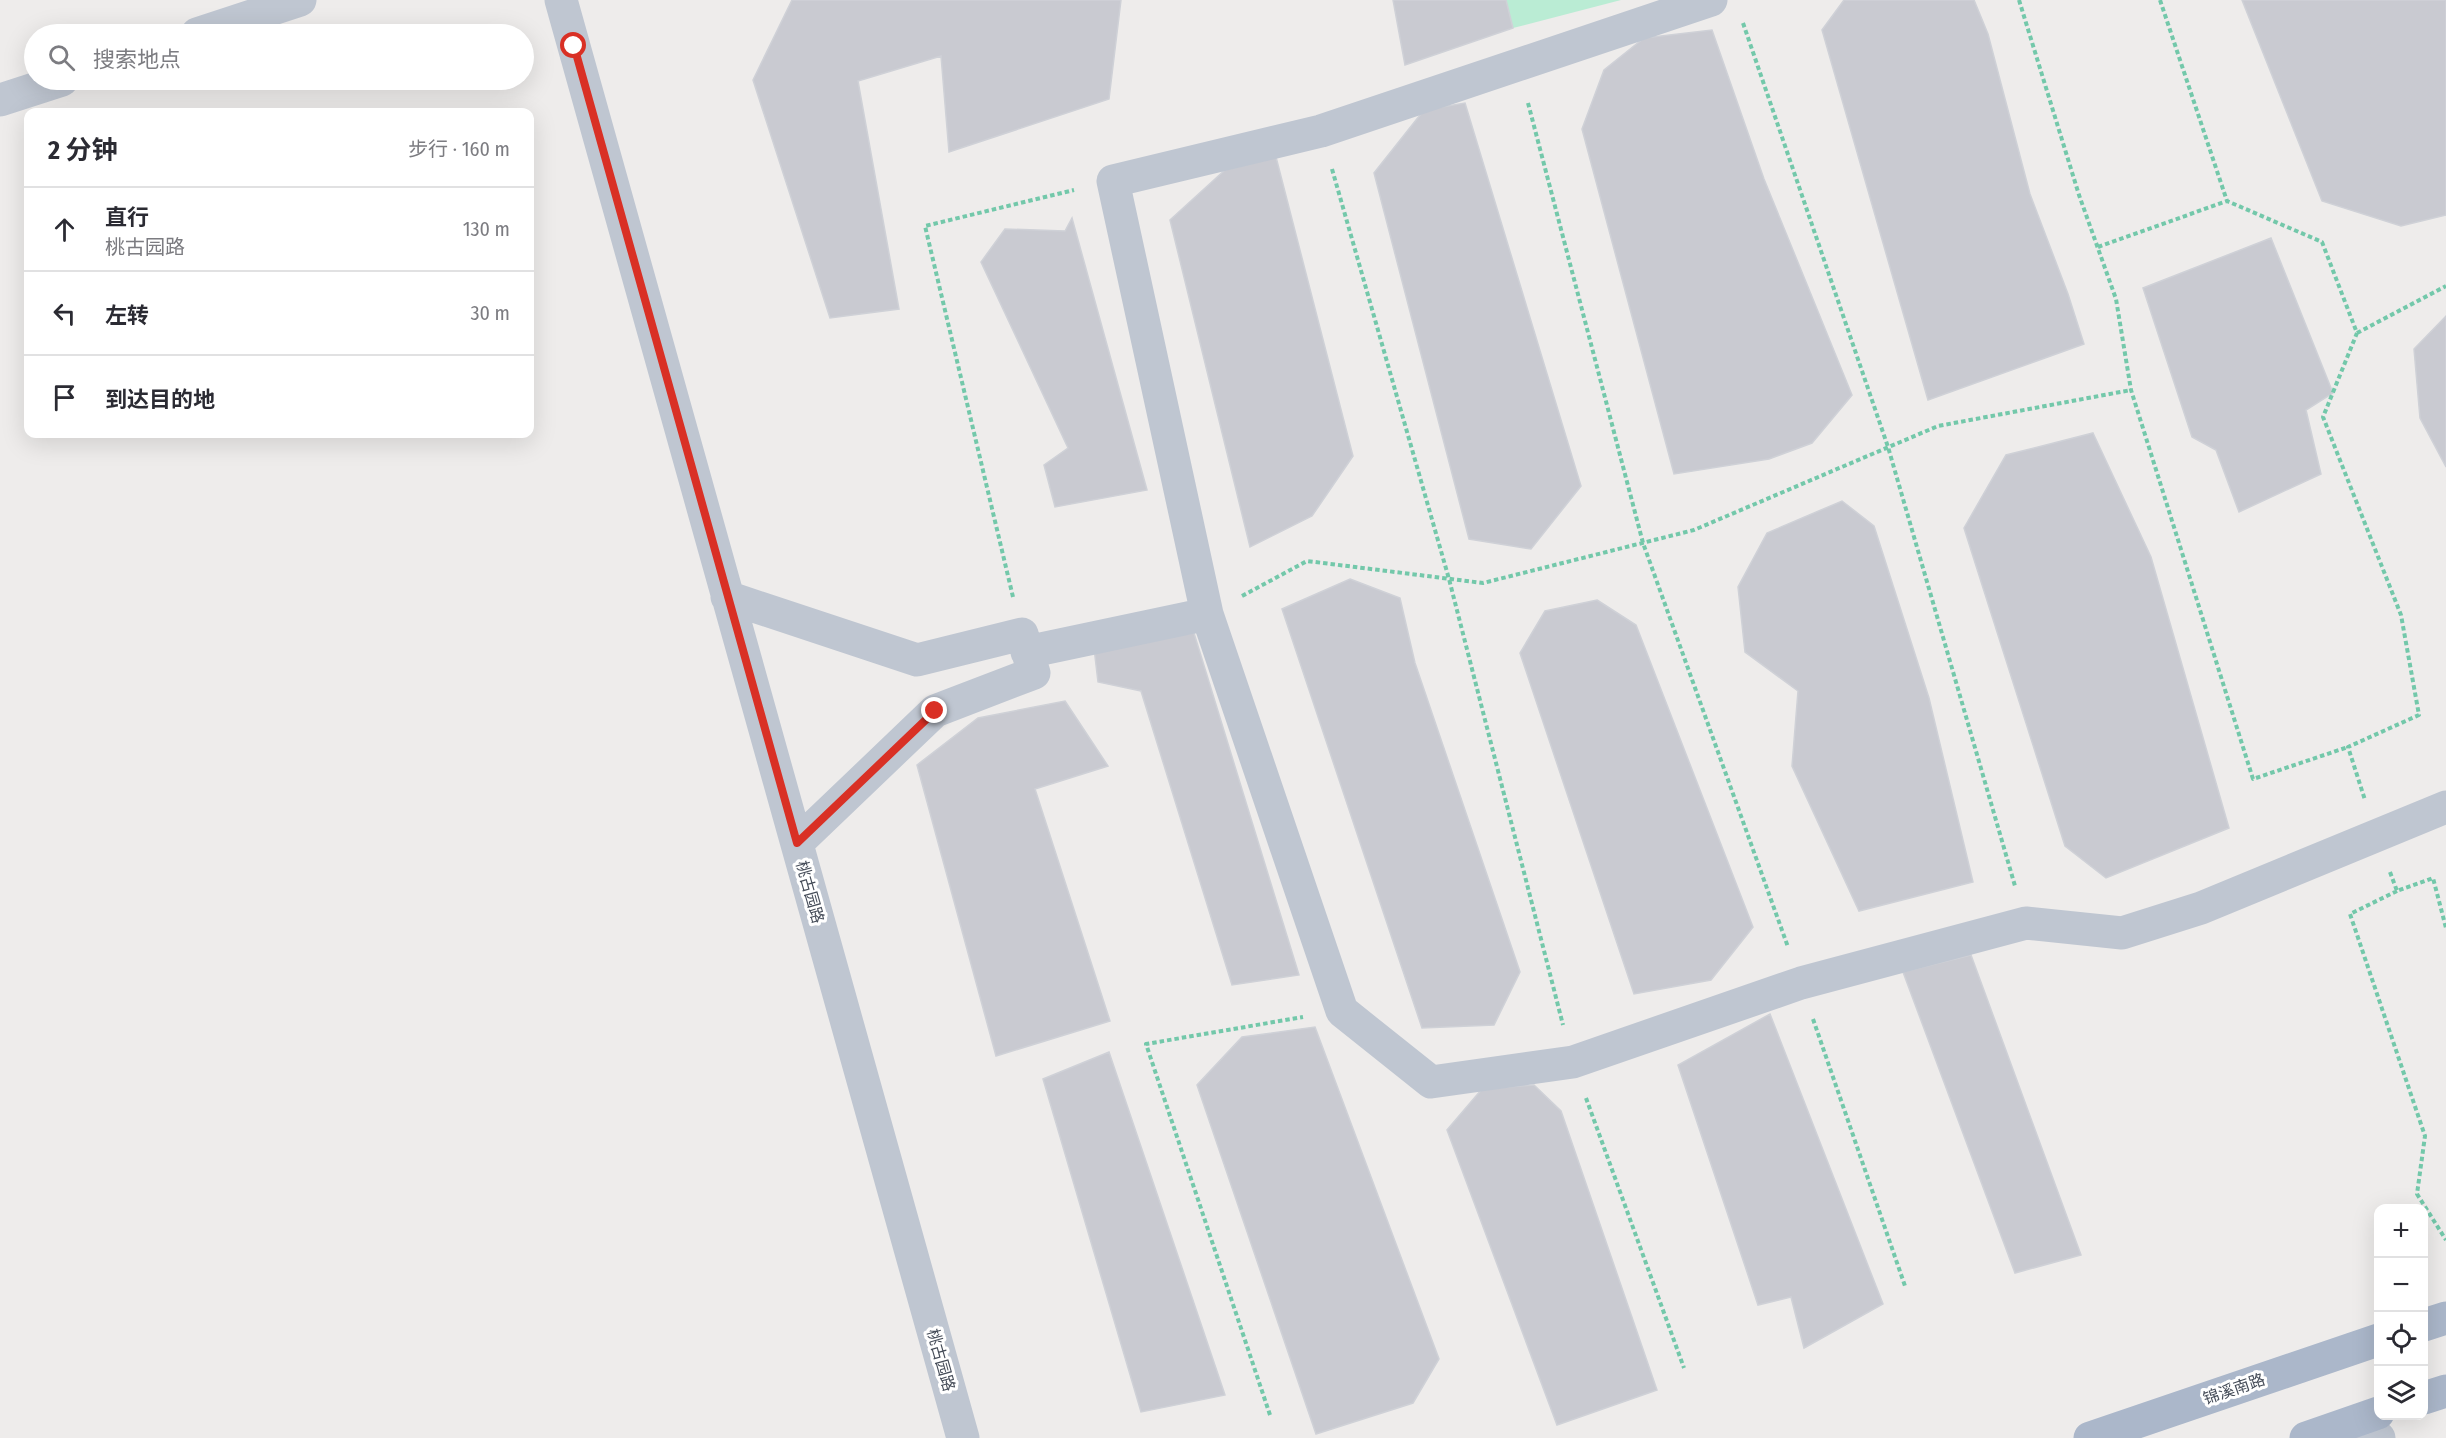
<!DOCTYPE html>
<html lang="zh">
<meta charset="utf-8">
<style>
body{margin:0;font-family:"Fira Sans Condensed","Noto Sans SC",sans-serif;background:#f7f7f7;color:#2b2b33}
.controls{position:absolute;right:18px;bottom:18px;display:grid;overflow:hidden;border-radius:12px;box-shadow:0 6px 24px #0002}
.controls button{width:54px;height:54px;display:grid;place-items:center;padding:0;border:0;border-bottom:2px solid #e1e1e2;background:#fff;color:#2b2b33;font:30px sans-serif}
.stop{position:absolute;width:18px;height:18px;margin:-14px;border:4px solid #d93025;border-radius:50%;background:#fff}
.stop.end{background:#d93025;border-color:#fff;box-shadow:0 2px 6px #0008}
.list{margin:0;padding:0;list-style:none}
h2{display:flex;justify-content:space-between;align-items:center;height:78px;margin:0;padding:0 24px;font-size:26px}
h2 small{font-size:20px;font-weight:400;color:#7c7c81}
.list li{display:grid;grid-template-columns:39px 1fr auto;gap:18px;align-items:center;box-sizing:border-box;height:84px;padding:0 24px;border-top:2px solid #e1e1e2}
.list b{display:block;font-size:22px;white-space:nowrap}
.list p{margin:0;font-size:20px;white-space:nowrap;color:#7c7c81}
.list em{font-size:20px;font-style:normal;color:#7c7c81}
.icon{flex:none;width:33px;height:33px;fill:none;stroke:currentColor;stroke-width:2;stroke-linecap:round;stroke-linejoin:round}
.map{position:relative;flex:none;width:2446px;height:1438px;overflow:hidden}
.search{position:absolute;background:#fff;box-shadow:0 6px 24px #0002;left:24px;top:24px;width:510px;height:66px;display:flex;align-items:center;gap:15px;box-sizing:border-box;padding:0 21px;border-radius:33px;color:#7c7c81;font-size:22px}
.panel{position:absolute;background:#fff;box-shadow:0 6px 24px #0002;left:24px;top:108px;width:510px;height:330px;border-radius:12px}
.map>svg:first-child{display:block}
</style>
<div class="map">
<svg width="2446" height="1438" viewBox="0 0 2446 1438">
<rect width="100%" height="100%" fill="#eeeceb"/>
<path fill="#baecd4" d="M1506,0H1621L1513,28Z"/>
<path fill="#c9cad1" stroke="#cfd1d7" stroke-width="1.5" d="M792,0H1121L1109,99L949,152L941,56L858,81L899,309L830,318L753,80Z
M1393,0H1506L1513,28L1405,65Z
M1844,0H1974L1988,34L2030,194L2068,294L2084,344L1928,400L1822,30Z
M2242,0H2446V215L2401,226L2322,201Z
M1712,30L1764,179L1852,395L1812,443L1769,459L1674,474L1582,129L1604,70L1644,38Z
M1465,103L1581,486L1531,549L1469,539L1374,173L1424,110Z
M1276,157L1353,456L1312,516L1250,547L1170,220L1225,170Z
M1072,218L1147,490L1055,507L1044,465L1068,448L981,262L1005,229L1065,231Z
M2271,238L2333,393L2306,410L2321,474L2239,512L2216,450L2192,437L2143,288Z
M2446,316V467L2420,418L2414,349Z
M2093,433L2151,557L2229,828L2106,878L2065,846L1964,528L2006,455Z
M1842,501L1874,526L1929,698L1973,882L1859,911L1792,766L1798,691L1745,652L1738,587L1767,533Z
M1350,579L1400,598L1415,663L1520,972L1494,1025L1422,1028L1282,609Z
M1597,600L1636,625L1753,927L1711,980L1634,994L1520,653L1545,611Z
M1194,633L1299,975L1232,985L1141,691L1098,682L1094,648Z
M1065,701L1108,766L1035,789L1110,1021L996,1056L917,765L978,718Z
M1971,955L2081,1255L2015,1273L1903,972Z
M1770,1014L1883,1304L1804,1348L1791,1297L1758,1305L1678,1065Z
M1315,1027L1439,1359L1413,1403L1316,1434L1197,1085L1242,1037Z
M1109,1052L1225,1395L1141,1412L1043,1079Z
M1534,1085L1561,1111L1657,1390L1557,1425L1447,1130L1482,1089Z"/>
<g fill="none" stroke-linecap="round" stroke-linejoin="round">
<path stroke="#73c8aa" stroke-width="4" stroke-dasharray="4.5 3" stroke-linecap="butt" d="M2019,0L2079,195L2116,299L2131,390L2253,779L2348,747
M2160,0L2227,201L2322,242L2357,333L2323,417L2401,615L2419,715L2348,747L2365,800
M1743,23L1888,447L2015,886
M1528,103L1643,543L1788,947
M1332,169L1449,579L1563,1025
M2098,247L2227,201
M2357,333L2446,286
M1242,596L1307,561L1483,583L1694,530L1938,426L2131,390
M1013,597L925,226L1074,190
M2390,872L2397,891L2433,878L2446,928
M2397,891L2350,914L2425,1136L2417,1194L2446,1240
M1813,1019L1905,1286
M1586,1098L1684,1368
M1270,1415L1146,1044L1303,1017"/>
<path stroke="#bfc6d1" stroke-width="33" d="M561,0L963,1438
M1711,0L1321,131L1113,181L1207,614L1342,1011L1431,1082L1573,1062L1801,983L2026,923L2122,933L2201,908L2446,807
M197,34L300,0
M0,100L62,80
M727,597L917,660L1022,634L1034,673L935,711L797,843
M1027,652L1207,614
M2360,1420L2379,1438"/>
<path stroke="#abb7ca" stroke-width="33" d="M2424,1325L2446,1318
M2424,1398L2446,1391
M2090,1438L2378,1340
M2306,1438L2378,1413"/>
</g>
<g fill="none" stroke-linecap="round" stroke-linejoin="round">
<path stroke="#d93025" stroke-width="8" d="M574,46L797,843L935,711"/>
</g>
<g text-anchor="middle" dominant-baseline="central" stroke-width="6" stroke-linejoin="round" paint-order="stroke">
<g font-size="16" fill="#454c58" stroke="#fff">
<text transform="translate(810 892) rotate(74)">桃古园路</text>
<text transform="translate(941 1360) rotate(74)">桃古园路</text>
<text transform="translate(2234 1389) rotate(-19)">锦溪南路</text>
</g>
</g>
</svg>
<div class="controls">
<button>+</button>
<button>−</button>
<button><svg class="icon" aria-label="locate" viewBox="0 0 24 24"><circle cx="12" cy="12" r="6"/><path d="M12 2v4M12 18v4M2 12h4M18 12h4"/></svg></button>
<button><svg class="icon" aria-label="layers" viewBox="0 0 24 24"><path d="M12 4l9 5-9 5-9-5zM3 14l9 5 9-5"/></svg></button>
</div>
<div class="stop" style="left:574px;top:46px"></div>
<div class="stop end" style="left:935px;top:711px"></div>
<div class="search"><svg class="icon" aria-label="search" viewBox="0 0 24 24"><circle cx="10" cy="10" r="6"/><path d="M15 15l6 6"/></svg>搜索地点</div>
<section class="panel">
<h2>2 分钟<small>步行 · 160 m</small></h2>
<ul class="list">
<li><svg class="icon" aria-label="ahead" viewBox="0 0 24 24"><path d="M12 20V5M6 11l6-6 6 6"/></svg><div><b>直行</b><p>桃古园路</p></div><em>130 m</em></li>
<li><svg class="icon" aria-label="left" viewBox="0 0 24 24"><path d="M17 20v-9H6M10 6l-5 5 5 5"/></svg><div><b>左转</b></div><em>30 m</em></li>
<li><svg class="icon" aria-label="arrive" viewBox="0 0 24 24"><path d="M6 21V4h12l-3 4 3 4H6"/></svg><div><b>到达目的地</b></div></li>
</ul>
</section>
</div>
